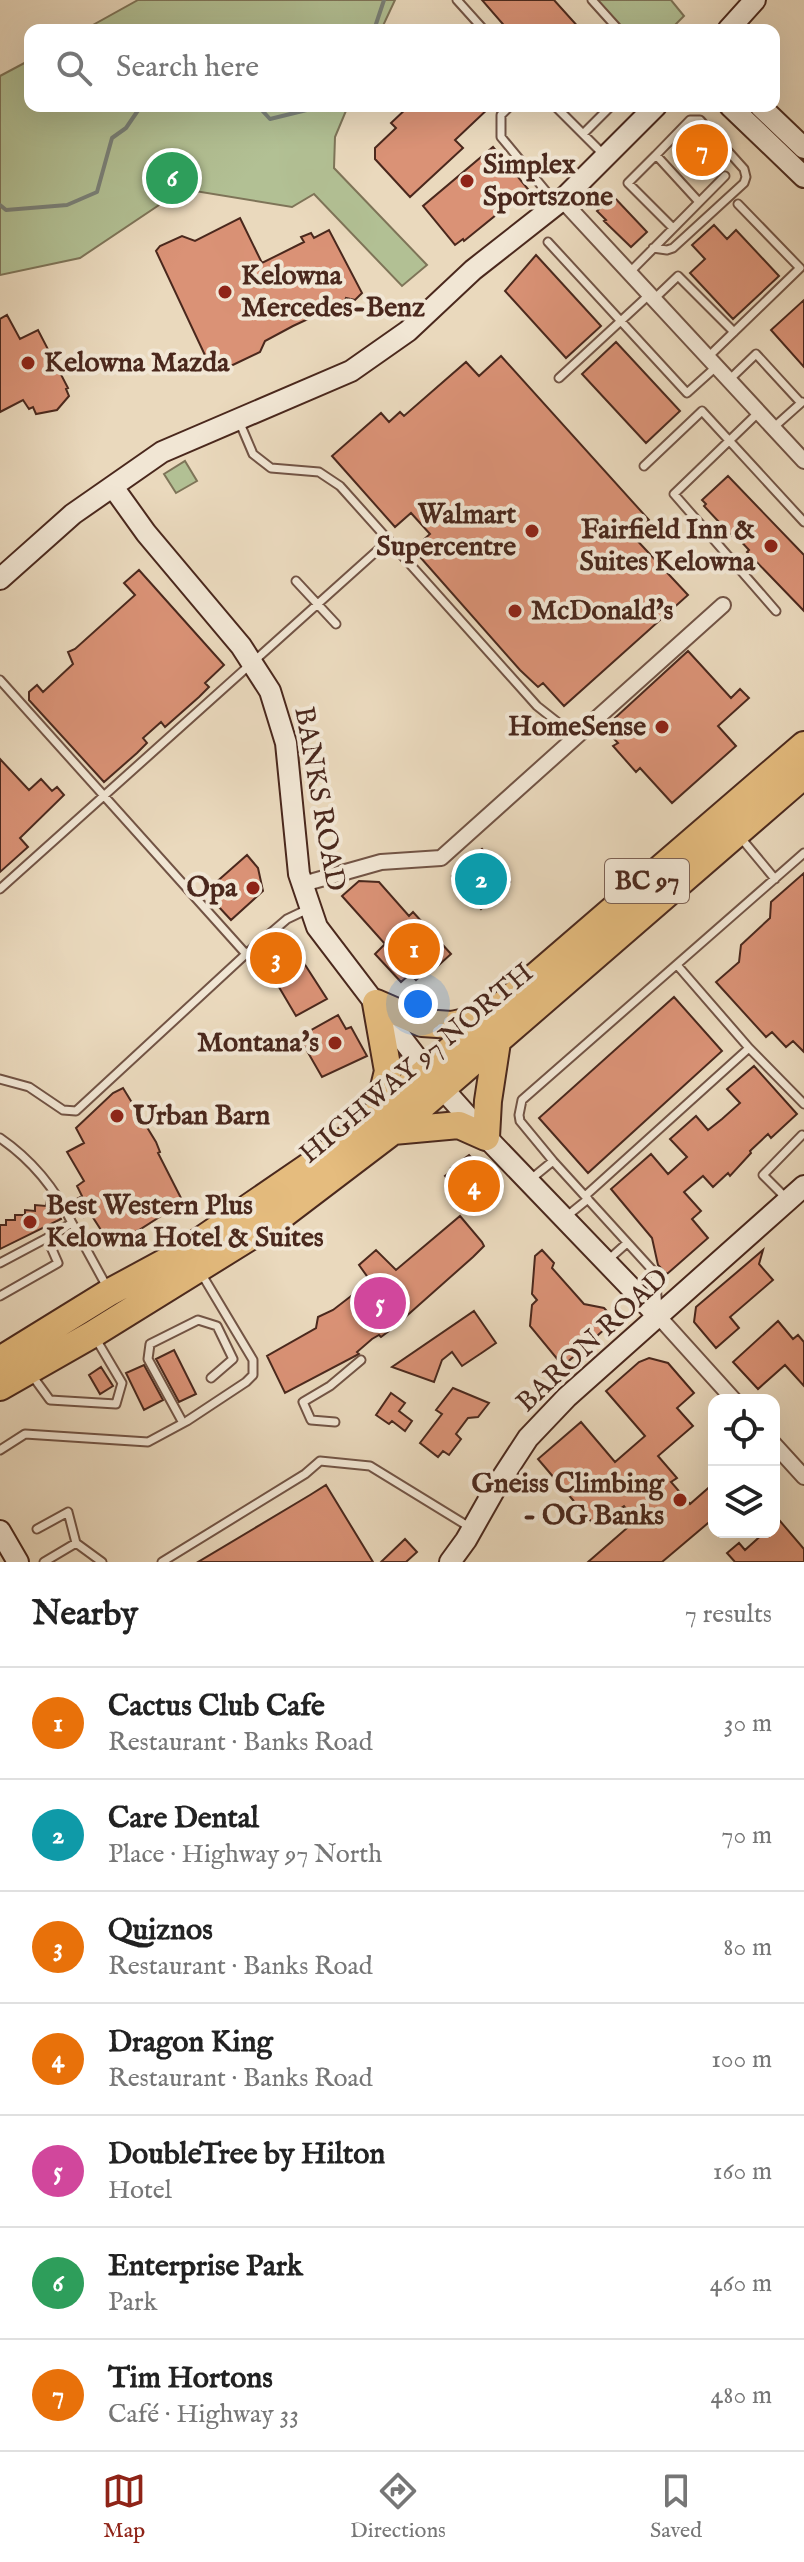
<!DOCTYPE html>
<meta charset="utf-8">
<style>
body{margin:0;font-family:"IM FELL English",serif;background:#f2f2f2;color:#222}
.controls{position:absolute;right:24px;bottom:24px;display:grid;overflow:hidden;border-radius:16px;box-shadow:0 8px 32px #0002}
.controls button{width:72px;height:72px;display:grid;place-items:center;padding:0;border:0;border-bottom:2px solid #e0e0e0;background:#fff;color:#222;font:40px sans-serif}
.you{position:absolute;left:418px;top:1004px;width:28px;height:28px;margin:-20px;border:6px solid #fff;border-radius:50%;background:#1a73e8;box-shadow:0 0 0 12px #1a73e833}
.badge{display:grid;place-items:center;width:52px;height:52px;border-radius:50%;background:#8f2418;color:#fff;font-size:26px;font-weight:700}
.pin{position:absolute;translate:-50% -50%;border:4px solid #fff;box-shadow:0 2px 8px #0006}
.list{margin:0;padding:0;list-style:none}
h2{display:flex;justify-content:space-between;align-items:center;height:104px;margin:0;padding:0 32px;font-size:34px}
h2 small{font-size:26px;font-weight:400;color:#767676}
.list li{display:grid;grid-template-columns:52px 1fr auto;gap:24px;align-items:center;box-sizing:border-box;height:112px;padding:0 32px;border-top:2px solid #e0e0e0}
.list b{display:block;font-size:30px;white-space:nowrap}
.list p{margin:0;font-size:26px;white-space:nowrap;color:#767676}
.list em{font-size:26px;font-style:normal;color:#767676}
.icon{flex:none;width:44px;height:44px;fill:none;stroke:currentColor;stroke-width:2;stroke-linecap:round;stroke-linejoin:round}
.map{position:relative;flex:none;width:804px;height:1562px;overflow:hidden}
.search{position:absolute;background:#fff;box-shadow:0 8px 32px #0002;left:24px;right:24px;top:24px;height:88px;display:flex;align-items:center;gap:20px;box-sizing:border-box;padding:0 28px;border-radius:16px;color:#767676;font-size:30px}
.sheet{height:888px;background:#fff}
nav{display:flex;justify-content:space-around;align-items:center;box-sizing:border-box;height:112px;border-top:2px solid #e0e0e0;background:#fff;font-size:22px;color:#767676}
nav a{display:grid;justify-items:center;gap:4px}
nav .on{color:#8f2418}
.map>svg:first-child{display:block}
</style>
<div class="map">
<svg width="804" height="1562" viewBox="0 0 804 1562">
<rect width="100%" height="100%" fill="#ead9bd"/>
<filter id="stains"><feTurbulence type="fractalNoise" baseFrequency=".0025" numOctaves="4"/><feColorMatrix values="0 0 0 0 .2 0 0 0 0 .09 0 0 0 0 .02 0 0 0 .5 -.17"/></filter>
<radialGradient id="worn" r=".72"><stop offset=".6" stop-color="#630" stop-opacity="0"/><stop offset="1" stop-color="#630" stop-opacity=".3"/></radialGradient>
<path fill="#b2c094" stroke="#7e7458" stroke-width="2" d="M138,0H395L381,30H84Z
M596,0H671L684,16L670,30H622Z
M30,60V106H348L335,137L334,168L427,265L402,286L314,194L292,207L183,189L80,258L0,275V76Z
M185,461L197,481L176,493L164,474Z"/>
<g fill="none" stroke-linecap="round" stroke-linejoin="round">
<path stroke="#798078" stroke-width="4" d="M374,30L384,0
M258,106L270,119L323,106
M0,205L6,210L67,205L97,192L112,138L126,128L141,106"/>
</g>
<path fill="#da9276" stroke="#4a281d" stroke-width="2" d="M482,0H554L581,30H508Z
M409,106H491L455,140L463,148L410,197L375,159V148L396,128L391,123Z
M700,130L722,155L703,172L681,148Z
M493,147L528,189L464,241L463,239L455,245L423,206Z
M613,196L647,232L631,247L604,221L606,220L597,211Z
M240,218L262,263L304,242L301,237L311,233L314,238L329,230L362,293L355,300L346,298L342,309L337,314L325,311L293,326L265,341L260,352L218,372L211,368L156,251L160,246L182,236L195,241Z
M714,225L727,239L736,230L779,276L733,319L690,273L705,259L692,245Z
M536,255L601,326L566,358L505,291Z
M804,300V367L771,330Z
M7,315L20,339L38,330L68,388L66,389L69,396L57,410L36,414L33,407L29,409L23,400L0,412V319Z
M616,342L680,411L646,443L582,374Z
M501,356L649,520L632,535L688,595L564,706L543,683L538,687L520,670L413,549L430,534L411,513L395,527L332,456L381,413L389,422L400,412L404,416L466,362L479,376Z
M728,476L804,555V611L747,552L749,550L736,536L733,537L704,506L706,504L702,500Z
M139,570L224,665L205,683L209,687L199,697L165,727L161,722L143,738L147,743L137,753L104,782L29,700V692L37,685L43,692L73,664L68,652L75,649L135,595L124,583Z
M688,651L731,698L740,689L749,698L718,726L736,746L672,803L640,768L636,772L613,746L618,743L604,728Z
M0,759L29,790L41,779L52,791L57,787L64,795L20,838L28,847L0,872Z
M482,849L510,882L481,909L452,876Z
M247,855L258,868L263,891L231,920L205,892Z
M804,873V1052L793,1041L786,1047L772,1032L766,1037L716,982L739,962L741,945L770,918L771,902Z
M359,881L379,882L409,916L413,912L451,954L430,973L427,970L416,980L410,974L401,982L375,954L385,944L342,896Z
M291,943L327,999L296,1016L263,960Z
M674,997L722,1051L588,1173L539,1118Z
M338,1015L346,1029L351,1027L367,1056L322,1077L299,1037Z
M754,1066L797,1114L771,1138L768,1134L750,1151L751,1153L730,1176L728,1173L713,1187L703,1176L684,1192L701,1211L692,1219L708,1238L667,1274L658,1265L652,1238L611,1189L651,1154L668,1174L687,1157L670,1139L696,1116L708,1130L722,1119L740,1103L727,1089Z
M123,1088L156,1142L160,1152L158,1153L183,1202L139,1230L110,1244L90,1213L84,1217L75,1200L82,1196L77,1186L84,1181L67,1152L84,1143L76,1128L113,1093Z
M469,1155L501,1192L494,1198L496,1200L476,1214L445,1176L453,1170L451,1168Z
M47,1200L52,1201L61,1219L0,1249V1225H6V1220H15V1215H25V1210L35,1211V1205L46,1206Z
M460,1216L482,1242L484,1246L473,1257L393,1328L381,1337L379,1335L372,1339L357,1352L359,1354L285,1393L267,1356L316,1328L318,1317L333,1310L355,1293L360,1298L374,1286L359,1265L376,1250L396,1270Z
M542,1250L554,1263L552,1268L584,1304L604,1308L615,1320L563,1366L530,1326L532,1305L537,1300L532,1294L535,1256Z
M763,1250L759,1264L773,1280L730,1317L739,1328L716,1348L694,1322L696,1307Z
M474,1311L496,1343L483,1352L462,1366L452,1352L442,1360L434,1382L392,1367Z
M778,1321L793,1339L798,1335L804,1342V1386L785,1365L758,1389L733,1362Z
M174,1350L196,1394L179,1402L156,1359Z
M649,1358L668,1363L694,1393L677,1408L693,1426L658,1456L677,1478L671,1482L690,1504L714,1483V1518L662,1562H588L635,1521L624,1506L595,1526L538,1459L581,1422L615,1462L645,1436L606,1391L639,1362Z
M144,1365L163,1400L144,1410L126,1373Z
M101,1367L113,1386L100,1394L89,1375Z
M453,1388L489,1403L478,1417L468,1418L456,1434L461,1439L449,1455L443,1451L438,1457L420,1443L442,1414L436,1410Z
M391,1393L405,1403L399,1411L412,1421L405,1431L392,1421L389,1424L376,1415Z
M326,1485L373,1562H198L310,1495Z
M774,1514L804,1549V1562H735L727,1553L739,1543L745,1550L765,1532H774Z
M405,1539L417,1552L406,1562H381Z"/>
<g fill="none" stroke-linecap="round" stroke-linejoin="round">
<defs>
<path id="lane" d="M457,0L484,30
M592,0L619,30
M510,106L501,115V137L554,201
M555,106L604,155
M583,134L611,106
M673,228L628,183L656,155L699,202
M548,242L687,393L717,366
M653,248L667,250L673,248L744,183L746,177L744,169L700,120H690L656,155
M630,272L725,176
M654,299L678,276L734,332
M708,357L800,268L738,204
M559,378L650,294
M729,380L756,354L801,403
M759,412L674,494L776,611
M239,421L253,454L271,468L319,472L340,486L537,706L575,736
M773,428L802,402
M644,466L702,411L804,522
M296,581L336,624
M0,680L246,954L76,1111L63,1110L29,1087L0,1079
M741,838L775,879
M0,889L389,540
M246,954L287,919L308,909
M677,965L749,1048
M0,1138C32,1160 55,1188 72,1223L47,1238L58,1263L0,1296
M553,1161L520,1121L519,1115L522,1100L804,853
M531,1179L553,1161L655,1273L658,1308
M585,1196L749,1048L804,1104
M787,1199L763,1175L802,1135
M567,1216L588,1199
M72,1223L107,1287
M608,1260L627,1243
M0,1263L47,1238
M31,1374L50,1400L116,1404L122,1383L96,1339
M335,1422L311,1420L303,1402L330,1386L361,1360
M183,1423L148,1359L150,1344L198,1320L217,1326L233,1359L211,1378
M0,1450L25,1434L148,1442L187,1421L246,1382L253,1375V1360L201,1273
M37,1529L68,1512L76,1543L44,1562
M76,1543L102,1562
M162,1562L305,1474L320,1461L370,1466L471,1528"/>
<path id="street" d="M562,200L804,461
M303,884L381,862L441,858L723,605
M659,1317L734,1400
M774,1444L804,1477"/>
<path id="secondary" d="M728,30L755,0
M730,106L804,177
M760,106L804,148
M113,487L146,533L241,646L270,691L286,743L299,874L317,927L426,1070L486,1137L659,1317
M0,579L73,514L162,452L351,371L408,331L473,270L562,200L656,106
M0,1531L18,1562
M450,1562L466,1540L496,1487L528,1438L567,1397L804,1186"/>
<path id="highway" d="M376,1003L422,1023L452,1025L486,1017
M376,1003L388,1071L378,1112
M393,1131L459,1125L486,1137L488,1101L497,1042
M0,1360L110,1292L184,1252L340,1145L804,745
M0,1387L93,1334L272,1223L393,1131L804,775"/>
</defs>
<use href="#lane" stroke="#725445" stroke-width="11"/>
<use href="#street" stroke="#725445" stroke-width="18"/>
<use href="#secondary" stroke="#4a281d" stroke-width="24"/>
<use href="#highway" stroke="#4a281d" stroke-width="30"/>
<use href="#lane" stroke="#f1e6d4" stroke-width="7"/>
<use href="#street" stroke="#f1e6d4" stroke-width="14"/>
<use href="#secondary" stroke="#f1e6d4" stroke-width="20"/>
<use href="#highway" stroke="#e5bc7e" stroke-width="26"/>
</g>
<g fill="#8f2418" stroke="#f1e6d4" stroke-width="3">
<circle cx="467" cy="181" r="8"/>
<circle cx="225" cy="292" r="8"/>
<circle cx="28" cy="363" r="8"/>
<circle cx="532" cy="531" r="8"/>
<circle cx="771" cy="546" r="8"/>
<circle cx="515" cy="611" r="8"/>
<circle cx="662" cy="727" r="8"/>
<circle cx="253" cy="888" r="8"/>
<circle cx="335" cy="1043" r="8"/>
<circle cx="117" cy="1116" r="8"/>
<circle cx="30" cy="1222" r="8"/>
<circle cx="680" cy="1500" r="8"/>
</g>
<g text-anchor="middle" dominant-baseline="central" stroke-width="8" stroke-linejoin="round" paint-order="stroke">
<rect fill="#f1e6d4" stroke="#7c6154" stroke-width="2" x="605" y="859" width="84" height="44" rx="6"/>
<g font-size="26" font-weight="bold" fill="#4a281d">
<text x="647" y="881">BC 97</text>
</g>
<g font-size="28" font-weight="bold" fill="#4a281d" stroke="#f1e6d4" text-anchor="start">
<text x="483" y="165">Simplex<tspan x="483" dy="32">Sportszone</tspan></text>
<text x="241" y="276">Kelowna<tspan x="241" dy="32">Mercedes-Benz</tspan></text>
<text x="44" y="363">Kelowna Mazda</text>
<text x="516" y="515" text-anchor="end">Walmart<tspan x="516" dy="32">Supercentre</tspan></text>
<text x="755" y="530" text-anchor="end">Fairfield Inn &amp;<tspan x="755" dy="32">Suites Kelowna</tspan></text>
<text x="531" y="611">McDonald's</text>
<text x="646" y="727" text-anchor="end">HomeSense</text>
<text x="237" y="888" text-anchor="end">Opa</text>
<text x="319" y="1043" text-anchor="end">Montana's</text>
<text x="133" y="1116">Urban Barn</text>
<text x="46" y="1206">Best Western Plus<tspan x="46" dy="32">Kelowna Hotel &amp; Suites</tspan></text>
<text x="664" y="1484" text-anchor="end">Gneiss Climbing<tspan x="664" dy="32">- OG Banks</tspan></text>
</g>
<g font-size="28" fill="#4a281d" stroke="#f1e6d4">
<text transform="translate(319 799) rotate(80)">BANKS ROAD</text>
<text transform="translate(417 1064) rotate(-40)">HIGHWAY 97 NORTH</text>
<text transform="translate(593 1341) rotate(-43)">BARON ROAD</text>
</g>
</g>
<rect width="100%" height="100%" filter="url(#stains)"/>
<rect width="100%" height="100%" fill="url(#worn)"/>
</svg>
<div class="controls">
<button><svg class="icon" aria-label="locate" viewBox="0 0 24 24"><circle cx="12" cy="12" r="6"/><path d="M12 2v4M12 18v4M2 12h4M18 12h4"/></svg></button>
<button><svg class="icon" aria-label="layers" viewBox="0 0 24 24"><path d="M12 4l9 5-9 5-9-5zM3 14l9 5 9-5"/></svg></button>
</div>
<div class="you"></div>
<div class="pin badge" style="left:414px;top:949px;background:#e8710a">1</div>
<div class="pin badge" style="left:481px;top:879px;background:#0f9aa8">2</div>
<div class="pin badge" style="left:276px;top:958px;background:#e8710a">3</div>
<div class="pin badge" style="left:474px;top:1186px;background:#e8710a">4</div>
<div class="pin badge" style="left:380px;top:1303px;background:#d1479c">5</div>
<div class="pin badge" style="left:172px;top:178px;background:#2e9e5b">6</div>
<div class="pin badge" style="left:702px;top:150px;background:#e8710a">7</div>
<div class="search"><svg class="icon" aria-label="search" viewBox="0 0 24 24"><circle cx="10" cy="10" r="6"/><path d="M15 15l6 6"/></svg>Search here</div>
</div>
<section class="sheet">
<h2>Nearby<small>7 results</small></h2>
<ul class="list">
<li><span class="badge" style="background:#e8710a">1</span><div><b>Cactus Club Cafe</b><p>Restaurant · Banks Road</p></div><em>30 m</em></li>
<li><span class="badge" style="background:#0f9aa8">2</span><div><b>Care Dental</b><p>Place · Highway 97 North</p></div><em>70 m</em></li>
<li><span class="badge" style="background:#e8710a">3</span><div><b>Quiznos</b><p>Restaurant · Banks Road</p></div><em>80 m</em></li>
<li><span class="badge" style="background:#e8710a">4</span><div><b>Dragon King</b><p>Restaurant · Banks Road</p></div><em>100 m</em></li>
<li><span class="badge" style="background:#d1479c">5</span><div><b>DoubleTree by Hilton</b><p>Hotel</p></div><em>160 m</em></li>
<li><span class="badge" style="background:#2e9e5b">6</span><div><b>Enterprise Park</b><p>Park</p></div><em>460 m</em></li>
<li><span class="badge" style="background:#e8710a">7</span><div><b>Tim Hortons</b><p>Café · Highway 33</p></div><em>480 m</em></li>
</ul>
</section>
<nav>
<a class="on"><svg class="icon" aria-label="map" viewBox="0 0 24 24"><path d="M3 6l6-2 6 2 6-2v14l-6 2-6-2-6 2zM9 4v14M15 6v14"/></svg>Map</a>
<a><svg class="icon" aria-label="directions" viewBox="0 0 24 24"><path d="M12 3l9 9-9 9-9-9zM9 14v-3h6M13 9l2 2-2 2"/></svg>Directions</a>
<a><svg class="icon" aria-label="saved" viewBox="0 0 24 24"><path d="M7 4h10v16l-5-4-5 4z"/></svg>Saved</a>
</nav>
